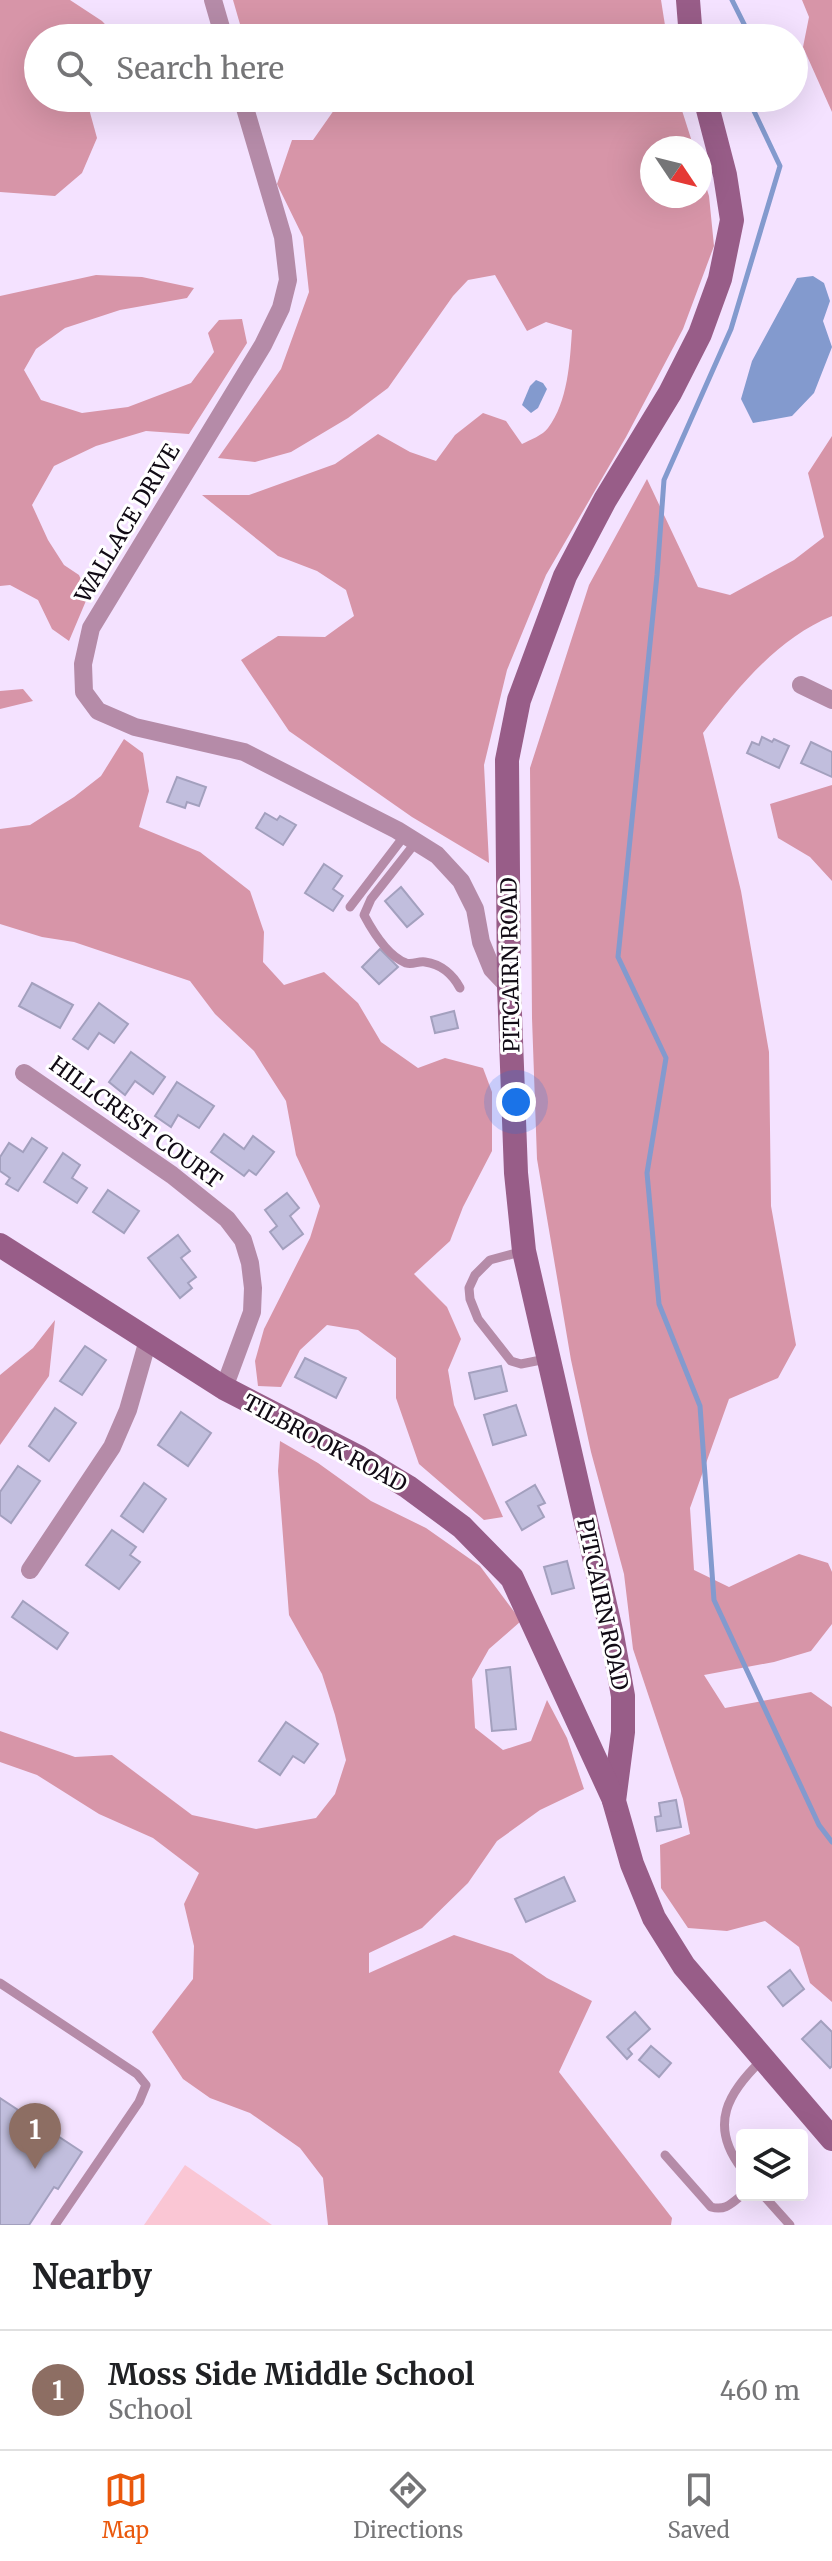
<!DOCTYPE html>
<html lang="en">
<head>
<meta charset="utf-8">
<style>
	body { margin:0; font-family:Merriweather,serif; background:#f6f6f6; color:#202124 }
	.controls { position:absolute; right:24px; bottom:24px; display:grid; overflow:hidden; border-radius:8px; box-shadow:0 8px 32px #0002 }
	.controls button { width:72px; height:72px; display:grid; place-items:center; padding:0; border:0; border-bottom:2px solid #e0e0e0; background:#fff; color:#202124; font:40px sans-serif }
	.compass { position:absolute; left:640px; top:136px; width:72px; height:72px; border-radius:50%; background:#fff; box-shadow:0 8px 32px #0002; rotate:125deg }
	.you { position:absolute; left:516px; top:1102px; width:28px; height:28px; margin:-20px; border:6px solid #fff; border-radius:50%; background:#1a73e8; box-shadow:0 0 0 12px #1a73e833 }
	.badge { display:grid; place-items:center; width:52px; height:52px; border-radius:50%; background:#ea580c; color:#fff; font-size:26px; font-weight:700 }
	.pin { position:absolute; translate:-50% -66px; filter:drop-shadow(0 2px 4px #0008) }
	.pin::after { content:''; position:absolute; top:42px; width:28px; height:24px; background:inherit; clip-path:polygon(0 0,100% 0,50% 100%) }
	.list { margin:0; padding:0; list-style:none }
	h2 { display:flex; justify-content:space-between; align-items:center; height:104px; margin:0; padding:0 32px; font-size:34px }
	h2 small { font-size:26px; font-weight:400; color:#757577 }
	.list li { display:grid; grid-template-columns:52px 1fr auto; gap:24px; align-items:center; box-sizing:border-box; height:120px; padding:0 32px; border-top:2px solid #e0e0e0 }
	.list b { display:block; font-size:30px; white-space:nowrap }
	.list p { margin:0; font-size:26px; white-space:nowrap; color:#757577 }
	.list em { font-size:26px; font-style:normal; color:#757577 }
	.icon { flex:none; width:44px; height:44px; fill:none; stroke:currentColor; stroke-width:2; stroke-linecap:round; stroke-linejoin:round }
	.map { position:relative; flex:none; width:832px; height:2225px; overflow:hidden }
	.search { position:absolute; background:#fff; box-shadow:0 8px 32px #0002; left:24px; right:24px; top:24px; height:88px; display:flex; align-items:center; gap:20px; box-sizing:border-box; padding:0 28px; border-radius:44px; color:#757577; font-size:30px }
	.sheet { height:224px; background:#fff }
	nav { display:flex; justify-content:space-around; align-items:center; box-sizing:border-box; height:112px; border-top:2px solid #e0e0e0; background:#fff; font-size:22px; color:#757577 }
	nav a { display:grid; justify-items:center; gap:4px }
	nav .on { color:#ea580c }
	.map>svg:first-child { display:block }
</style>
</head>
<body>
<div class="map">
<svg width="832" height="2225" viewBox="0 0 832 2225">
	<rect width="100%" height="100%" fill="#f4e2ff"/>
	<path fill="#fac6d4" d="M185 2165 272 2225H144Z"/>
	<g fill="#d795a8">
		<path d="M0 0H70L102 21 118 38H38V98H86L97 138 82 173 55 196 0 192Z"/>
		<path d="M233 0H661L667 38H244Z"/>
		<path d="M802 0H832V112L803 47 809 17Z"/>
		<path d="M338 98H678L694 148H652V196H700V167L709 196 714 246 683 329 626 437 546 575 507 670 484 765 489 863 412 817 289 731 241 660 278 636 325 637 354 616 346 590 317 571 278 556 202 495H249L335 464 378 434 410 452 436 461 455 435 483 413 506 421 522 444C530 440 543 435 548 428 568 402 570 361 572 330L546 322 527 331 495 275 468 280 453 296 388 388 348 418 291 452 255 462 218 458 281 369 309 292 303 237 277 184 292 140H313L339 103Z"/>
		<path d="M96 275 142 277 194 288 187 298 120 310 65 328 36 349 24 370 41 400 82 413 128 407 191 383 214 352 208 333 219 320 242 319 247 343 189 434 146 431 96 446 54 466 32 505 48 540 64 565 79 575 88 596 69 641 52 629 38 600 10 585 0 586V296Z"/>
		<path d="M832 436V616C778 638 737 688 703 733L741 891 769 1052 771 1206 796 1345 778 1378 729 1399 690 1508 694 1570 729 1587 799 1554 828 1563 832 1572V1624L811 1651 774 1662 704 1675 725 1708 811 1692 832 1707V2002L810 1983 799 1947 765 1921 727 1931 688 1928 661 1888 660 1845 690 1834 683 1799 633 1649 624 1574 591 1452 571 1360 537 1159 532 1018 530 768 589 585 647 479 698 587 730 595 794 560 824 537 808 473Z"/>
		<path d="M23 689 33 701 0 709V691Z"/>
		<path d="M124 739 143 753 149 791 139 827 200 852 250 891 264 932 263 962 284 985 324 972 358 1003 381 1042 418 1068 445 1058 483 1068 492 1092V1151L463 1207 450 1241 414 1274 447 1307 461 1339 448 1370 454 1405 503 1517 484 1520 419 1464 396 1398V1358L358 1330 327 1325 300 1350 281 1387 258 1386 255 1361 264 1329 310 1238 320 1206 296 1155 286 1101 254 1051 215 1014 190 981 74 942 42 937 0 924V829L30 825 74 797 101 776Z"/>
		<path d="M832 785V881L810 857 778 838 770 804Z"/>
		<path d="M55 1320 49 1376 0 1445V1375L33 1348Z"/>
		<path d="M280 1441 318 1463 371 1501 426 1528 480 1566 521 1621 489 1649 472 1679 475 1728 503 1750 531 1741 547 1700 567 1738 584 1789 540 1810 497 1841 468 1883 422 1928 369 1953V1973L454 1935 512 1954 547 1978 592 2001 559 2072 672 2218 671 2225H328L323 2178 300 2148 250 2113 210 2098 183 2079 152 2032 193 1979 194 1946 184 1904 199 1873 153 1838 99 1814 37 1775 0 1762V1731L75 1757 112 1755 192 1815 256 1829 316 1818 335 1794 346 1760 335 1715 322 1674 289 1615 278 1471Z"/>
	</g>
	<g fill="#839ace">
		<path d="M813 276 824 283 830 301 823 321 832 347 814 393 792 416 753 423 741 399 752 361 797 278Z"/>
		<path d="M536 380 543 383 547 389 538 408 531 413 522 405 530 386Z"/>
	</g>
	<g fill="none" stroke-linecap="round" stroke-linejoin="round">
		<g stroke="#839ace" stroke-width="5">
			<path d="M732 0 751 38"/>
			<path d="M756 98 753 109 780 166 731 329 664 480 657 575 618 957 666 1058 647 1173 659 1304 700 1406 714 1600 819 1825 832 1842"/>
		</g>
	</g>
	<g fill="#c1bedd" stroke="#a3a0be" stroke-width="2">
		<path d="M762 737 772 742 774 739 789 746 779 768 747 753 752 742 759 745Z"/>
		<path d="M811 742 832 752V777L801 763Z"/>
		<path d="M177 777 206 787 199 806 187 802 185 808 167 802Z"/>
		<path d="M265 813 277 820 280 816 296 825 283 845 256 828Z"/>
		<path d="M324 864 342 876 333 889 343 896 333 911 305 893Z"/>
		<path d="M401 887 423 914 407 927 385 901Z"/>
		<path d="M380 949 398 967 379 984 362 967Z"/>
		<path d="M32 983 73 1005 60 1028 19 1006Z"/>
		<path d="M99 1003 128 1024 114 1043 99 1033 88 1049 73 1039Z"/>
		<path d="M454 1011 458 1028 435 1033 431 1017Z"/>
		<path d="M131 1052 165 1077 153 1094 135 1081 125 1095 109 1082Z"/>
		<path d="M177 1082 214 1106 199 1128 178 1115 171 1127 155 1116Z"/>
		<path d="M224 1134 244 1149 253 1136 274 1152 256 1175 249 1170 244 1176 211 1152Z"/>
		<path d="M32 1138 47 1148 18 1191 6 1184 10 1178 0 1171V1157L9 1143 23 1152Z"/>
		<path d="M63 1153 80 1165 72 1178 87 1188 77 1203 44 1182Z"/>
		<path d="M108 1190 139 1211 124 1233 93 1212Z"/>
		<path d="M287 1193 299 1208 290 1216 303 1234 283 1249 270 1232 277 1226 265 1210Z"/>
		<path d="M178 1235 190 1251 181 1258 196 1277 188 1283 192 1288 180 1298 148 1258Z"/>
		<path d="M85 1346 106 1360 82 1395 60 1381Z"/>
		<path d="M305 1358 346 1378 336 1398 295 1377Z"/>
		<path d="M501 1366 507 1391 475 1399 469 1373Z"/>
		<path d="M516 1405 526 1435 493 1445 484 1415Z"/>
		<path d="M55 1408 76 1423 49 1461 29 1446Z"/>
		<path d="M181 1412 211 1433 188 1466 158 1445Z"/>
		<path d="M18 1466 40 1481 11 1523 0 1515V1492Z"/>
		<path d="M144 1483 166 1499 143 1532 121 1516Z"/>
		<path d="M535 1485 545 1503 538 1506 544 1517 522 1530 506 1502Z"/>
		<path d="M112 1530 136 1547 130 1555 140 1562 119 1589 86 1565Z"/>
		<path d="M567 1561 574 1588 552 1594 544 1567Z"/>
		<path d="M23 1601 68 1633 57 1649 12 1617Z"/>
		<path d="M510 1667 516 1729 492 1731 486 1670Z"/>
		<path d="M286 1722 318 1744 304 1763 293 1756 280 1775 259 1761Z"/>
		<path d="M676 1800 681 1827 657 1831 655 1817 661 1816 659 1803Z"/>
		<path d="M564 1877 575 1901 526 1922 515 1899Z"/>
		<path d="M790 1970 804 1989 783 2006 768 1987Z"/>
		<path d="M635 2012 650 2029 628 2049 632 2054 627 2059 607 2037Z"/>
		<path d="M821 2021 832 2032V2066L830 2068 802 2039Z"/>
		<path d="M651 2046 671 2063 659 2077 639 2060Z"/>
		<path d="M0 2098 82 2152 58 2189 54 2187 29 2225H0Z"/>
	</g>
	<g fill="none" stroke-linecap="round" stroke-linejoin="round">
		<g stroke="#b58ba8" stroke-width="9">
			<path d="M416 842 371 899 364 915C373 932 388 956 406 963 413 965 418 961 425 962 441 964 453 975 460 988"/>
			<path d="M350 907 405 835"/>
			<path d="M524 1251 490 1260 475 1275 469 1288 470 1299 478 1319 511 1361 521 1364 546 1359"/>
			<path d="M0 1983 137 2074 146 2085 139 2102 55 2225"/>
			<path d="M665 2155 711 2207C725 2211 731 2204 742 2195"/>
			<path d="M742 2169C708 2125 728 2092 763 2059"/>
			<path d="M763 2195 790 2225"/>
		</g>
		<g stroke="#b58ba8" stroke-width="18">
			<path d="M213 0 224 38"/>
			<path d="M242 98 283 237 288 280 281 308 263 345 91 628 83 664 84 692 98 711 135 727 244 752 397 830 437 855 461 881 475 909 481 942 492 969 509 987"/>
			<path d="M801 685 832 700"/>
			<path d="M24 1073 172 1175 227 1219 243 1240 250 1263 253 1288 252 1312 224 1388"/>
			<path d="M30 1570 112 1447 128 1410 148 1340"/>
		</g>
		<g stroke="#985d88" stroke-width="24">
			<path d="M688 0 691 38"/>
			<path d="M705 98 725 175 732 220 720 279 700 334 670 393 605 500 565 576 519 700 507 760 509 987 516 1173 524 1251 612 1635 623 1696V1732L614 1801 632 1864 654 1918 684 1966 832 2139"/>
			<path d="M0 1245 224 1388 360 1458 408 1487 462 1527 512 1578 614 1800"/>
		</g>
	</g>
	<g text-anchor="middle" stroke-width="6" stroke-linejoin="round" paint-order="stroke">
		<g font-size="22" fill="#110b15" stroke="#fff">
			<text transform="translate(127 523) rotate(-59)" y="8">WALLACE DRIVE</text>
			<text transform="translate(510 965) rotate(-91)" y="8">PITCAIRN ROAD</text>
			<text transform="translate(136 1122) rotate(36)" y="8">HILLCREST COURT</text>
			<text transform="translate(325 1443) rotate(28)" y="8">TILBROOK ROAD</text>
			<text transform="translate(603 1604) rotate(78)" y="8">PITCAIRN ROAD</text>
		</g>
	</g>
</svg>
<div class="controls">
<button><svg class="icon" aria-label="layers" viewBox="0 0 24 24"><path d="M12 4l9 5-9 5-9-5zM3 14l9 5 9-5"/></svg></button>
</div>
<svg class="compass" viewBox="-18 -18 36 36"><path d="M0-13l5 13h-10z" fill="#e53935"/><path d="M0 13l5-13h-10z" fill="#757577"/></svg>
<div class="you"></div>
<div class="pin badge" style="left:35px;top:2169px;background:#8d6e63">1</div>
<div class="search"><svg class="icon" aria-label="search" viewBox="0 0 24 24"><circle cx="10" cy="10" r="6"/><path d="M15 15l6 6"/></svg>Search here</div>
</div>
<section class="sheet">
<h2>Nearby<small></small></h2>
<ul class="list">
<li><span class="badge" style="background:#8d6e63">1</span><div><b>Moss Side Middle School</b><p>School</p></div><em>460 m</em></li>
</ul>
</section>
<nav>
<a class="on"><svg class="icon" aria-label="map" viewBox="0 0 24 24"><path d="M3 6l6-2 6 2 6-2v14l-6 2-6-2-6 2zM9 4v14M15 6v14"/></svg>Map</a>
<a><svg class="icon" aria-label="directions" viewBox="0 0 24 24"><path d="M12 3l9 9-9 9-9-9zM9 14v-3h6M13 9l2 2-2 2"/></svg>Directions</a>
<a><svg class="icon" aria-label="saved" viewBox="0 0 24 24"><path d="M7 4h10v16l-5-4-5 4z"/></svg>Saved</a>
</nav>
</body>
</html>
